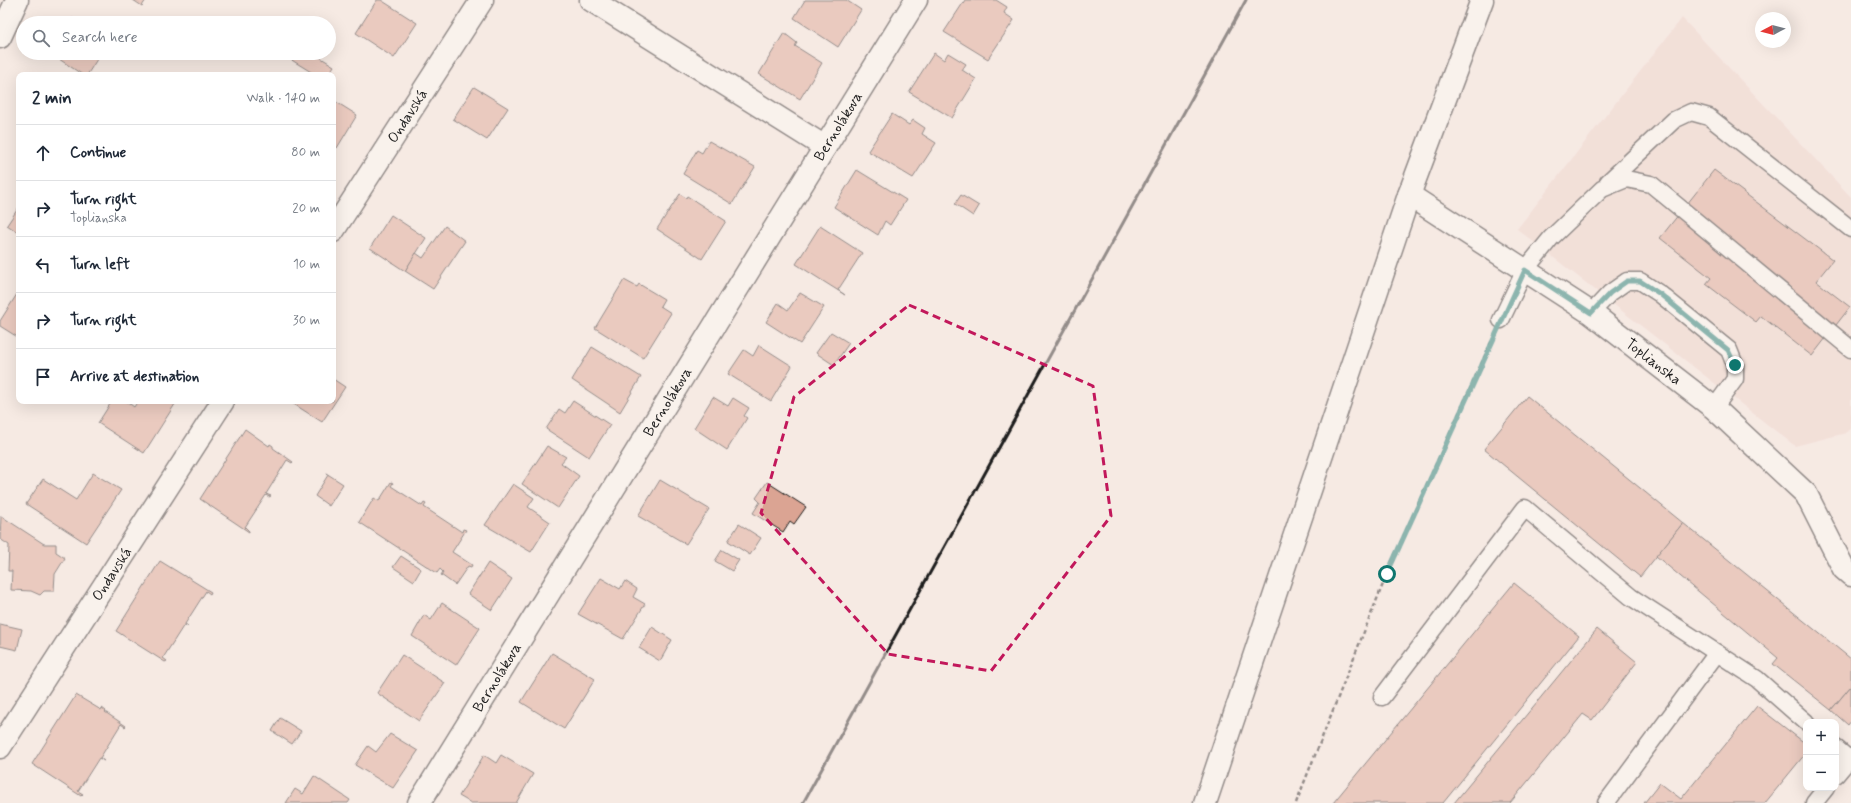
<!DOCTYPE html>
<html lang="en">
<head>
<meta charset="utf-8">
<style>
	body { margin:0; font-family:Mynerve,sans-serif; background:#f2f2f3; color:#1f2937 }
	.controls { position:absolute; right:12px; bottom:12px; display:grid; overflow:hidden; border-radius:8px; box-shadow:0 4px 16px #0002 }
	.controls button { width:36px; height:36px; display:grid; place-items:center; padding:0; border:0; border-bottom:1px solid #e0e1e3; background:#fff; color:#1f2937; font:20px sans-serif }
	.compass { position:absolute; left:1755px; top:12px; width:36px; height:36px; border-radius:50%; background:#fff; box-shadow:0 4px 16px #0002; rotate:263deg }
	.stop { position:absolute; width:12px; height:12px; margin:-9px; border:3px solid #0f766e; border-radius:50%; background:#fff }
	.stop.end { background:#0f766e; border-color:#fff; box-shadow:0 1px 4px #0008 }
	.list { margin:0; padding:0; list-style:none }
	h2 { display:flex; justify-content:space-between; align-items:center; height:52px; margin:0; padding:0 16px; font-size:17px }
	h2 small { font-size:13px; font-weight:400; color:#747a83 }
	.list li { display:grid; grid-template-columns:26px 1fr auto; gap:12px; align-items:center; box-sizing:border-box; height:56px; padding:0 16px; border-top:1px solid #e0e1e3 }
	.list b { display:block; font-size:15px; white-space:nowrap }
	.list p { margin:0; font-size:13px; white-space:nowrap; color:#747a83 }
	.list em { font-size:13px; font-style:normal; color:#747a83 }
	.icon { flex:none; width:22px; height:22px; fill:none; stroke:currentColor; stroke-width:2; stroke-linecap:round; stroke-linejoin:round }
	.map { position:relative; flex:none; width:1851px; height:803px; overflow:hidden }
	.search { position:absolute; background:#fff; box-shadow:0 4px 16px #0002; left:16px; top:16px; width:320px; height:44px; display:flex; align-items:center; gap:10px; box-sizing:border-box; padding:0 14px; border-radius:22px; color:#747a83; font-size:15px }
	.panel { position:absolute; background:#fff; box-shadow:0 4px 16px #0002; left:16px; top:72px; width:320px; height:332px; border-radius:8px }
	.map>svg:first-child { display:block }
</style>
</head>
<body>
<div class="map">
<svg width="1851" height="803" viewBox="0 0 1851 803">
	<rect width="100%" height="100%" fill="#f6eae3"/>
	<filter id="ink" filterUnits="userSpaceOnUse"><feTurbulence type="fractalNoise" baseFrequency=".025" numOctaves="2"/><feDisplacementMap in="SourceGraphic" scale="8" xChannelSelector="R" yChannelSelector="G"/><feConvolveMatrix kernelMatrix="1 2 1 2 8 2 1 2 1" color-interpolation-filters="sRGB"/></filter>
	<g filter="url(#ink)">
		<path fill="#eed5cb" d="M1682 18 1851 197V429L1846 433 1795 446 1517 229Z"/>
		<g fill="#dba493" stroke="#1c1c1c">
			<path d="M133 0H146L142 6Z"/>
			<path d="M377 0H381L417 23 394 58 356 33Z"/>
			<path d="M805 0H846L861 10 838 47 794 18Z"/>
			<path d="M965 0H996L1007 7 1004 13 1014 20 988 59 944 32Z"/>
			<path d="M72 18 81 23H69Z"/>
			<path d="M784 33 797 43 795 46 822 63 800 99 759 74Z"/>
			<path d="M50 53H101L87 75H83Z"/>
			<path d="M294 53H313L334 66 328 75H316L290 59Z"/>
			<path d="M934 53 944 60 948 53 966 64 962 70 976 79 952 118 909 92Z"/>
			<path d="M474 87 508 108 487 140 453 119Z"/>
			<path d="M333 100 357 115 337 148 333 146Z"/>
			<path d="M892 114 909 125 913 120 925 128 922 134 936 143 913 178 868 151Z"/>
			<path d="M709 141 755 167 732 204 683 174 697 150 702 153Z"/>
			<path d="M857 170 906 200 890 225 885 221 878 235 834 207Z"/>
			<path d="M1714 170 1833 260 1816 281 1850 307 1812 356 1761 316 1756 322 1706 284 1711 278 1660 238Z"/>
			<path d="M680 194 686 198 687 196 726 221 702 259 657 229Z"/>
			<path d="M961 195 979 206 973 216 955 204Z"/>
			<path d="M19 207V233L7 225Z"/>
			<path d="M391 215 426 238 405 271 370 248Z"/>
			<path d="M445 226 465 241 433 289 405 271 416 253 423 258Z"/>
			<path d="M820 226 862 253 838 290 845 295 796 264Z"/>
			<path d="M624 280 637 287 639 284 664 299 660 306 671 313 643 358 595 328Z"/>
			<path d="M19 291V338L0 326V321Z"/>
			<path d="M800 293 824 307 800 344 766 322 778 303 788 310Z"/>
			<path d="M831 332 849 343 834 365 816 353Z"/>
			<path d="M759 345 792 366 771 401 728 374 744 350 753 356Z"/>
			<path d="M592 347 641 377 620 412 572 380Z"/>
			<path d="M333 379 345 387 322 422 289 401H333Z"/>
			<path d="M1527 396 1683 523 1640 577 1484 449Z"/>
			<path d="M713 397 728 406 733 398 749 408 744 416 747 418 727 450 694 428Z"/>
			<path d="M112 401H126L134 407 138 401H177L144 453 98 423Z"/>
			<path d="M573 401 610 425 589 457 546 429 559 409 565 413Z"/>
			<path d="M245 429 269 446 270 444 273 446V448L293 462 292 463 287 460 266 494 271 496 269 497 266 495 245 527 249 531V532L200 499Z"/>
			<path d="M547 446 566 457 561 463 579 476 558 508 522 484Z"/>
			<path d="M93 473 121 490 86 543 26 504 43 479 76 500Z"/>
			<path d="M326 473 343 484 329 506 315 496 328 475Z"/>
			<path d="M660 480 709 509 686 544 638 516Z"/>
			<path d="M391 482 393 483 391 486 422 506 424 503 426 504 424 507 462 532 463 529 466 530 452 552 472 565 471 567 468 566 455 585 441 575 443 572 440 569 437 573 359 522 374 498 379 501Z"/>
			<path d="M767 482 806 507 794 524 790 521 783 532 753 513 760 502 756 498Z"/>
			<path d="M513 484 534 498 528 507 550 522 531 552 485 525Z"/>
			<path d="M1 516 44 544H56V552L65 558 55 574 54 591H44L40 595 31 591 11 590 12 571H8L9 545 0 539Z"/>
			<path d="M1683 523 1851 659V686L1831 710 1773 664 1778 658 1656 556Z"/>
			<path d="M739 524 761 538 750 555 728 541Z"/>
			<path d="M722 550 739 560 732 571 715 561Z"/>
			<path d="M401 556 421 569 414 581 393 567Z"/>
			<path d="M160 561 186 577 187 576 190 578V579L211 592 210 594 206 591 185 624 188 626 184 625 163 658 167 661 165 662 116 631Z"/>
			<path d="M488 563 512 579 492 610 468 594Z"/>
			<path d="M601 578 620 589 625 581 637 589 633 597 645 604 623 639 578 614Z"/>
			<path d="M1514 583 1579 636 1443 803H1333Z"/>
			<path d="M442 603 480 628 456 665 412 636 424 615 431 620Z"/>
			<path d="M0 624 22 629 17 650 0 646Z"/>
			<path d="M652 627 672 640 660 661 639 648Z"/>
			<path d="M1597 629 1637 662 1592 720 1583 714 1510 803H1454Z"/>
			<path d="M552 653 595 679 564 729 521 702Z"/>
			<path d="M402 655 445 683 419 721 377 693Z"/>
			<path d="M1851 686V721L1848 725 1831 710Z"/>
			<path d="M76 695 101 710 102 708 106 711 105 712 126 726 125 727 121 724 100 758 104 761 99 758 78 791 83 794 81 796 32 764Z"/>
			<path d="M1757 706 1806 744V753L1765 803H1644L1660 783 1681 799Z"/>
			<path d="M280 718 301 731 292 744 272 731Z"/>
			<path d="M390 734 418 751 393 788 355 765 368 746 376 752Z"/>
			<path d="M484 755 496 763 501 755 533 774 516 803H471L459 796Z"/>
			<path d="M314 776 350 800 348 803H286L295 789 303 794Z"/>
		</g>
		<g fill="none" stroke-linecap="round" stroke-linejoin="round">
			<defs>
				<g id="lane">
					<path d="M1608 182 1674 120 1691 112 1709 117 1851 229"/>
					<path d="M1591 313 1610 293 1627 281H1640L1660 294 1729 350 1735 365V379L1714 408"/>
					<path d="M1501 320 1525 270 1551 238 1602 189 1626 179 1651 184 1851 349"/>
					<path d="M1382 697 1525 508 1631 597 1757 679 1806 722"/>
					<path d="M1836 748 1849 759"/>
					<path d="M1836 775 1851 757"/>
					<path d="M1606 803 1717 653"/>
					<path d="M1814 803 1826 788"/>
				</g>
				<g id="street">
					<path d="M591 0 825 147"/>
					<path d="M0 37 17 0"/>
					<path id="s1" d="M1409 195 1591 313 1714 408 1806 494 1844 569 1851 575"/>
					<path id="s2" d="M333 231 482 0"/>
					<path id="s3" d="M0 747 223 401"/>
					<path id="s4" d="M419 803 916 0"/>
				</g>
				<path id="primary" d="M1205 803 1409 195 1482 0"/>
			</defs>
			<use href="#lane" stroke="#1c1c1c" stroke-width="19"/>
			<use href="#street" stroke="#1c1c1c" stroke-width="25"/>
			<use href="#primary" stroke="#1c1c1c" stroke-width="25"/>
			<path stroke="#1c1c1c" stroke-width="2.5" stroke-dasharray="4 3" stroke-linecap="butt" d="M1296 803 1387 574 1492 341"/>
			<use href="#lane" stroke="#fdfcf7" stroke-width="16"/>
			<use href="#street" stroke="#fdfcf7" stroke-width="22"/>
			<use href="#primary" stroke="#fdfcf7" stroke-width="22"/>
			<path stroke="#1c1c1c" stroke-width="3" d="M803 803 1246 0"/>
		</g>
	</g>
	<g fill="none" stroke-linecap="round" stroke-linejoin="round" filter="url(#ink)">
		<path stroke="#0f766e" stroke-width="5" d="M1387 574 1525 270 1591 313 1610 293 1627 281H1640L1660 294 1728 350 1735 365"/>
	</g>
	<path d="M0 0H1851V803H0ZM909 305 1093 386 1111 516 991 671 888 654 761 513 794 397Z" fill="#f6eae3" fill-opacity=".55" fill-rule="evenodd"/>
	<path fill="none" stroke="#c2185b" stroke-width="3" stroke-dasharray="8 5" stroke-linejoin="round" d="M909 305 1093 386 1111 516 991 671 888 654 761 513 794 397Z"/>
	<g text-anchor="middle" stroke-width="3.5" stroke-linejoin="round" paint-order="stroke">
		<g font-size="15" fill="#1c1c1c" stroke="#fdfcf7">
			<text dy="5" stroke="none"><textPath href="#s2" startOffset="137">Ondavská</textPath></text>
			<text dy="5" stroke="none"><textPath href="#s4" startOffset="796">Bernolákova</textPath></text>
			<text dy="5" stroke="none"><textPath href="#s1" startOffset="296">Toplianska</textPath></text>
			<text dy="5" stroke="none"><textPath href="#s4" startOffset="472">Bernolákova</textPath></text>
			<text dy="5" stroke="none"><textPath href="#s3" startOffset="206">Ondavská</textPath></text>
			<text dy="5" stroke="none"><textPath href="#s4" startOffset="148">Bernolákova</textPath></text>
		</g>
	</g>
</svg>
<div class="controls">
<button>+</button>
<button>−</button>
</div>
<svg class="compass" viewBox="-18 -18 36 36"><path d="M0-13l5 13h-10z" fill="#e53935"/><path d="M0 13l5-13h-10z" fill="#747a83"/></svg>
<div class="stop" style="left:1387px;top:574px"></div>
<div class="stop end" style="left:1735px;top:365px"></div>
<div class="search"><svg class="icon" aria-label="search" viewBox="0 0 24 24"><circle cx="10" cy="10" r="6"/><path d="M15 15l6 6"/></svg>Search here</div>
<section class="panel">
<h2>2 min<small>Walk · 140 m</small></h2>
<ul class="list">
<li><svg class="icon" aria-label="ahead" viewBox="0 0 24 24"><path d="M12 20V5M6 11l6-6 6 6"/></svg><div><b>Continue</b></div><em>80 m</em></li>
<li><svg class="icon" aria-label="right" viewBox="0 0 24 24"><path d="M7 20v-9h11M14 6l5 5-5 5"/></svg><div><b>Turn right</b><p>Toplianska</p></div><em>20 m</em></li>
<li><svg class="icon" aria-label="left" viewBox="0 0 24 24"><path d="M17 20v-9H6M10 6l-5 5 5 5"/></svg><div><b>Turn left</b></div><em>10 m</em></li>
<li><svg class="icon" aria-label="right" viewBox="0 0 24 24"><path d="M7 20v-9h11M14 6l5 5-5 5"/></svg><div><b>Turn right</b></div><em>30 m</em></li>
<li><svg class="icon" aria-label="arrive" viewBox="0 0 24 24"><path d="M6 21V4h12l-3 4 3 4H6"/></svg><div><b>Arrive at destination</b></div></li>
</ul>
</section>
</div>
</body>
</html>
